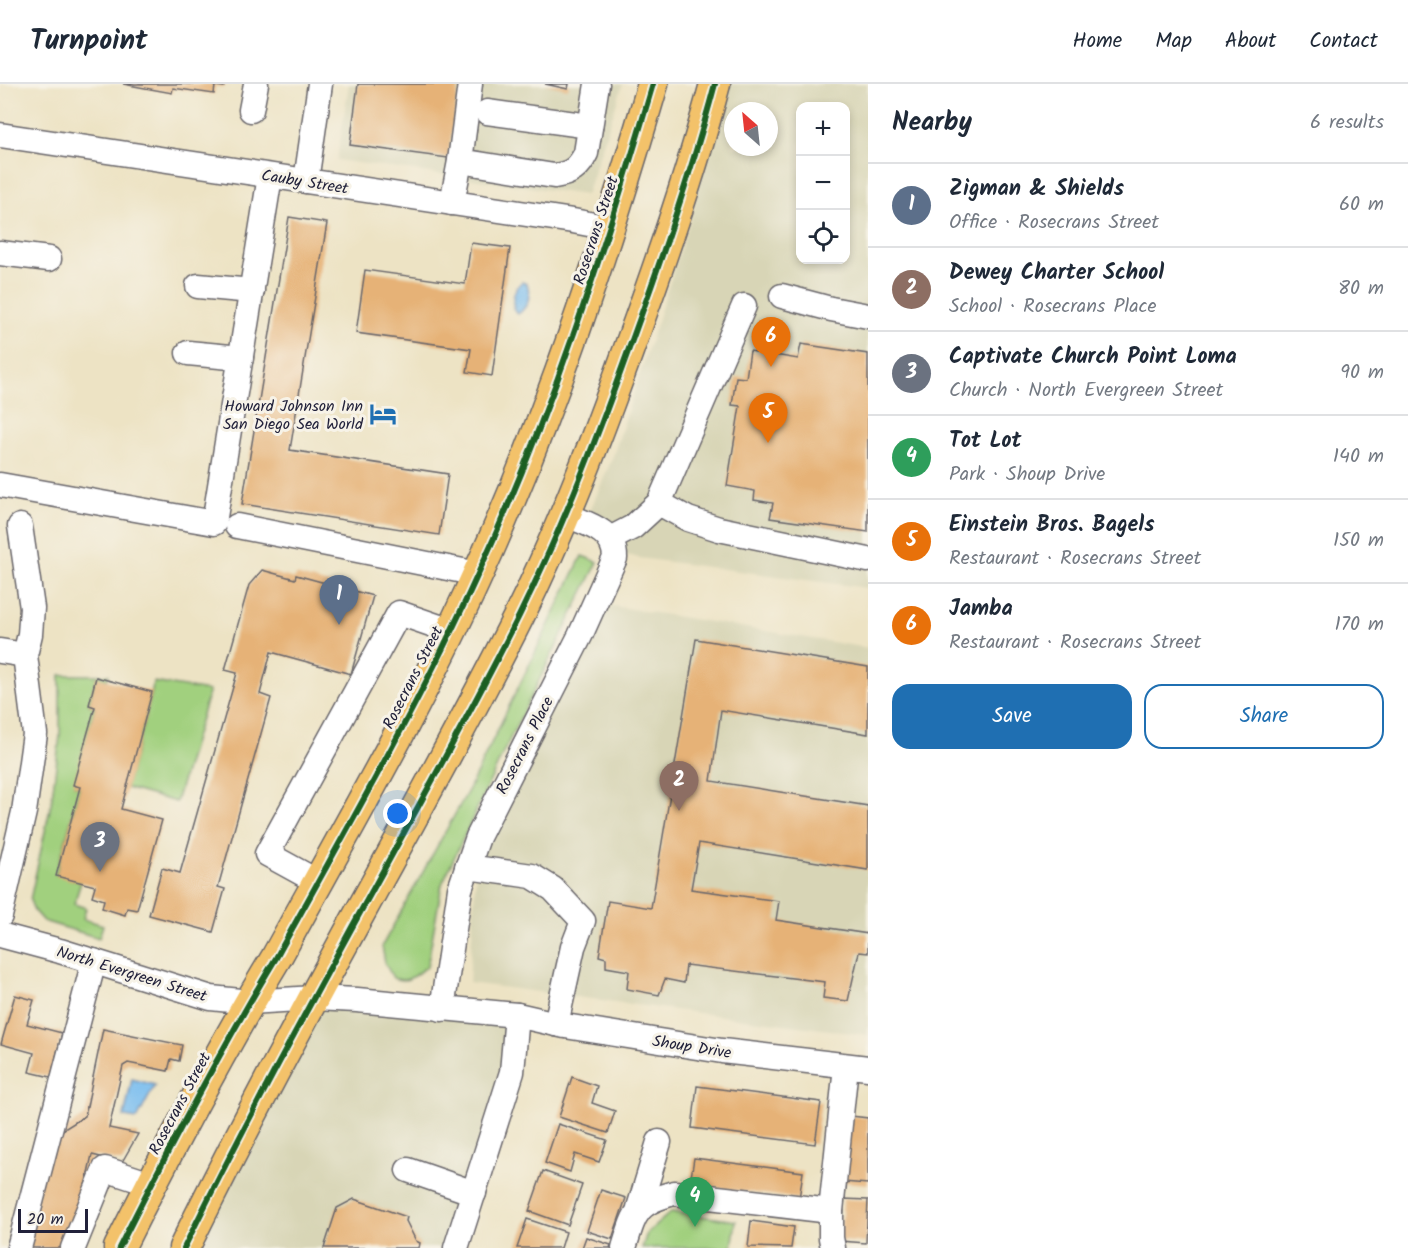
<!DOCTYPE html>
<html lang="en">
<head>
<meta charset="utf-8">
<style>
	body { margin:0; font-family:Kalam,sans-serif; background:#f2f2f3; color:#1f2937 }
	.controls { position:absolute; right:18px; top:18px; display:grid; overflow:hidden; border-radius:12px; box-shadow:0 3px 9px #0003 }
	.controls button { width:54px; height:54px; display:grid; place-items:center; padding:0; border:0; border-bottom:2px solid #e0e1e3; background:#fff; color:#1f2937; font:30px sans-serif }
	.compass { position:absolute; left:724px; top:18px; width:54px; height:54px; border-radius:50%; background:#fff; box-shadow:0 3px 9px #0003; rotate:333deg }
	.scale { position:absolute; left:18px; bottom:15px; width:70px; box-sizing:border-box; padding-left:6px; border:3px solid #22223b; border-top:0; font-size:16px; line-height:21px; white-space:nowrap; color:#22223b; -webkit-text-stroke:4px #f7f3e8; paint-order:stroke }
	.you { position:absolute; left:398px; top:730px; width:21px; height:21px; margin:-15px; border:4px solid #fff; border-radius:50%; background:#1a73e8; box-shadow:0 0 0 9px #1a73e833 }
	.badge { display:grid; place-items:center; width:39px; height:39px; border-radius:50%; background:#1f6fb2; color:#fff; font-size:20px; font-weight:700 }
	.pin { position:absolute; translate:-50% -50px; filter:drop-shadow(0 2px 3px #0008) }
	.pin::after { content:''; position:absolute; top:32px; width:21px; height:18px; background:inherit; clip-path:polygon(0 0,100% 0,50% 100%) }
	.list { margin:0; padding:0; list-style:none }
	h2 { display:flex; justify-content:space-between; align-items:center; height:78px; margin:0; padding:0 24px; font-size:26px }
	h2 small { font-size:20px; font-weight:400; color:#747a83 }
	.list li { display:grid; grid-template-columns:39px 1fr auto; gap:18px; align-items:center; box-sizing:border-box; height:84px; padding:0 24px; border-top:2px solid #e0e1e3 }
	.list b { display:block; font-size:22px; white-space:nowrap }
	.list p { margin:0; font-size:20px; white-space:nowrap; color:#747a83 }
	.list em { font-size:20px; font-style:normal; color:#747a83 }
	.actions { display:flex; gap:12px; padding:18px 24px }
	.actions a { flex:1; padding:14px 0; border:2px solid #1f6fb2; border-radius:18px; text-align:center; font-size:21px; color:#1f6fb2 }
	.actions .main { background:#1f6fb2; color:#fff }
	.icon { flex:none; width:33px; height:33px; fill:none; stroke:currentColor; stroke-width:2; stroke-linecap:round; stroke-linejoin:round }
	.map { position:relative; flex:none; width:868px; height:1164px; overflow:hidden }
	header { display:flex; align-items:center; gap:36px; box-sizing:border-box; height:84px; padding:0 30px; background:#fff; border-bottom:2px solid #e0e1e3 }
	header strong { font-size:28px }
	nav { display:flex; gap:33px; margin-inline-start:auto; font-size:21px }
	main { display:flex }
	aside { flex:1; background:#fff }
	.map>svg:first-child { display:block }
</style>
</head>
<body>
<header>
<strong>Turnpoint</strong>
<nav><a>Home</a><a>Map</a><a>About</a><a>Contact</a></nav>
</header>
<main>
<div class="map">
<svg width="868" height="1164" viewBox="0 0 868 1164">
	<rect width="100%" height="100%" fill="#f7f3e8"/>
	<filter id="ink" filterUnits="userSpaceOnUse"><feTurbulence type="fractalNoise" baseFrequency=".0167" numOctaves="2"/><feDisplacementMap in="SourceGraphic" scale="12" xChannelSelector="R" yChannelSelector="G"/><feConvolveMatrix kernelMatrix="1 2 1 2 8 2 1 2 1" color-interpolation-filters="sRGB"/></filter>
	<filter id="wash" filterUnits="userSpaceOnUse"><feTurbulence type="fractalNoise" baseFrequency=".008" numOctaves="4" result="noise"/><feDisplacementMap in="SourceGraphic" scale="24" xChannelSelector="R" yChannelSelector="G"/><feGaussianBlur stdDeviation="1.35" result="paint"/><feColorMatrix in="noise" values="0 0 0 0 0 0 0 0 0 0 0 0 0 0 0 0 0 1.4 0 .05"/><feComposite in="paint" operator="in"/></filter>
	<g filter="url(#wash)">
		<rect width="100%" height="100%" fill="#ede3c4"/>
		<g fill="#d8d5b6" fill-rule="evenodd">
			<path d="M349 0H623L586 111 337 76Z"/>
			<path d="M717 0H868V504L639 474 615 468 585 439 613 372 693 127ZM800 22H846V176H800ZM733 27H769V63H733Z"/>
			<path d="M595 519 868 564V951L469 899 478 753Z"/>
			<path d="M316 918 513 935 509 986 452 1164H187Z"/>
		</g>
		<g fill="#a1d07e" stroke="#62795c" stroke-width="1.5">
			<path d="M582 472 598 478 504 667 442 800 427 883C412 891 411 900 393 894L385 879 382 862 469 705Z"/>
			<path d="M60 591H109L107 596 96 594 89 621 95 623 74 701 80 703 56 791 81 798 74 820 86 824 83 835 103 841 99 854 43 837 34 827 30 816 51 720 60 652Z"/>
			<path d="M153 598 209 607 176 718 126 704 152 608Z"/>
			<path d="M671 1128 736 1137 732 1164H642L647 1149Z"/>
		</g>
		<g fill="#79bdef" stroke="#4e7095" stroke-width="1.5">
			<path d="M522 198 527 200C531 212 529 222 518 230L514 226C512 215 513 205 522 198Z"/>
			<path d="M132 995 155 1001 137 1035 124 1033Z"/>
		</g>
		<g id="blocks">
			<g fill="#e6b277">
				<path d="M123 0H225L224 3 215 2 214 10 173 4 172 9Z"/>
				<path d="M358 0H459L448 74 350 61Z"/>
				<path d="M545 0H569L568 5Z"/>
				<path d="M289 133 327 139 290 366 448 390 439 451 242 420Z"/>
				<path d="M471 159 510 164 492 292 467 288 471 265 356 249 365 186 465 200Z"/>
				<path d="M801 260 868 270V448L770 434 773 419 754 416 755 407 727 402 740 322 732 321 736 293 746 294 750 267 798 275Z"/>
				<path d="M262 486 295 495 296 491 373 512 351 590 271 568 260 610 271 614 218 803 225 805 213 848 149 831 162 784 180 789 237 589 225 586 249 501Z"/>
				<path d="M696 555 868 583V650L721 626 711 697 868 722V786L699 759 691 805 779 817 776 836 868 850V869L859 868 848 917 823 914 825 898 686 881 684 899 665 895 659 911 627 905 629 887 606 883V874L599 872 608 817 651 824Z"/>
				<path d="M96 593 152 608 121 725 162 736 137 826 127 824 125 831 102 824 104 816 92 812 95 802 56 792 80 703 73 701 95 623 89 621Z"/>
				<path d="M15 911 34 916 27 940 62 949 51 993 29 988 34 969 1 960Z"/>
				<path d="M103 945 182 961 179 977 171 975 168 987 128 979 123 982 109 1044 138 1050 122 1078 92 1071 73 1156 64 1164H26L50 1054 85 1032Z"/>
				<path d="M572 993 597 1002 592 1019 615 1027 608 1049 559 1033Z"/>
				<path d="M697 1002 821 1018 815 1060 692 1044Z"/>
				<path d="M851 1032 868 1034V1100L843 1098Z"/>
				<path d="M558 1040 607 1056 599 1078 575 1070 570 1088 545 1079Z"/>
				<path d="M694 1074 803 1088 799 1115 690 1100Z"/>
				<path d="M543 1087 582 1101 568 1141 529 1127Z"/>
				<path d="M601 1106 626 1114 612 1155 587 1147Z"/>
				<path d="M354 1115 407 1133 406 1137 416 1157 420 1159 419 1164H324L337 1124Z"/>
				<path d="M843 1115 868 1116 866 1159 840 1157Z"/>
				<path d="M527 1135 566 1148 561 1164H517Z"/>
				<path d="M751 1137 794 1143 791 1164 748 1163Z"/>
				<path d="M586 1153 611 1161 610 1164H582Z"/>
			</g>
		</g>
	</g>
	<g filter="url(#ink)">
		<use href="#blocks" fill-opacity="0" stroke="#69666b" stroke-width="1.5"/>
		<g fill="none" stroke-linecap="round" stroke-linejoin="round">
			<defs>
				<g id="minor">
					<path d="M251 26 256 0"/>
					<path d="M487 28 590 42"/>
					<path d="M0 51 573 137 610 144"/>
					<path d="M460 77 554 92C571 90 579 84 586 69L597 0"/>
					<path d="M306 97 320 0"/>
					<path d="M452 119 460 77 470 0"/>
					<path d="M0 169 49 175"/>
					<path d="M198 202 252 207"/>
					<path d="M782 212 831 225 868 232"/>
					<path d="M188 269 241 274"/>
					<path d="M0 401 214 439 270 92"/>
					<path d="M659 419 688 435 719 445 868 476"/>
					<path d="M237 442 478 490"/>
					<path d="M610 455 633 443 659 419 744 222"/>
					<path d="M0 567 25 571"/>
					<path d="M467 783 532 792 553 805 583 837 573 863 556 940"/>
					<path d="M318 798 267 770 399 529 451 547"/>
					<path d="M0 832 24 728 35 650 25 571 30 550 32 524 20 442"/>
					<path d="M0 851 60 867 211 914 250 918 314 914 357 916 517 931 565 942 722 967 868 984"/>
					<path d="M442 925 460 805 478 753 580 552 615 474C615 446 587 440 566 431"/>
					<path d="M408 1086 474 1109"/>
					<path d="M639 1124 659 1058"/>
					<path d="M19 1164 94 877"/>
					<path d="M73 1164 105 1085 151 1100"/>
					<path d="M456 1164 512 988 517 931"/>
					<path d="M624 1164C635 1128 636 1119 674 1109L831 1127"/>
					<path d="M833 1164 831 1154V1127L846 982"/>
				</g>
				<g id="major">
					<path d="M119 1164C168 1066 219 968 276 874 345 748 418 623 477 492 550 333 604 167 653 0"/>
					<path d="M184 1164C243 1043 308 923 373 805 423 714 473 624 519 532 565 439 601 343 636 245 665 165 693 83 715 0"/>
				</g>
			</defs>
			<use href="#minor" stroke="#69666b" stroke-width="27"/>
			<use href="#major" stroke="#69666b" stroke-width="33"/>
			<use href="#minor" stroke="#fff" stroke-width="24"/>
			<use href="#major" stroke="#f3c26a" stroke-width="30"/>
			<defs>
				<g id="cycleway">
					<path d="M119 1164C168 1066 219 968 276 874 345 748 418 623 477 492 550 333 604 167 653 0"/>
					<path d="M184 1164C243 1043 308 923 373 805 423 714 473 624 519 532 565 439 601 343 636 245 665 165 693 83 715 0"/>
				</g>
			</defs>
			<use href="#cycleway" stroke="#f7f3e8" stroke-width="10"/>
			<use href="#cycleway" stroke="#1b5e20" stroke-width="6"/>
		</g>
	</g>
	<defs>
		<symbol id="hotel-bare" viewBox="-9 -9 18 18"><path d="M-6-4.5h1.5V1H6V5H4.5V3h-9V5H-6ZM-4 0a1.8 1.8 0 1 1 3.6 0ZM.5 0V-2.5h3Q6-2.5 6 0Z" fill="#1f6fb2" stroke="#f7f3e8" stroke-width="2.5" paint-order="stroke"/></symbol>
	</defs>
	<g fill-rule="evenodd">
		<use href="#hotel-bare" x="364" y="311" width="38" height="38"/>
	</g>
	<g text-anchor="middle" stroke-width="6" stroke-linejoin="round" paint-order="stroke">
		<g font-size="16" fill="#22223b" stroke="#f7f3e8">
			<text transform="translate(305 97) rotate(9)" y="6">Cauby Street</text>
			<text transform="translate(595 146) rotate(-72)" y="6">Rosecrans Street</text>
			<text transform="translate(412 593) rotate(-63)" y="6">Rosecrans Street</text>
			<text transform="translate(524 661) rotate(-63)" y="6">Rosecrans Place</text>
			<text transform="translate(132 889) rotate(17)" y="6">North Evergreen Street</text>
			<text transform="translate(692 962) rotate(9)" y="6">Shoup Drive</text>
			<text transform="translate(179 1019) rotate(-62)" y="6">Rosecrans Street</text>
		</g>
		<g font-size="16" fill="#22223b" stroke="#f7f3e8" text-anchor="end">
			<text x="363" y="327">Howard Johnson Inn<tspan x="363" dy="18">San Diego Sea World</tspan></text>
		</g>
	</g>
</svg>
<div class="controls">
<button>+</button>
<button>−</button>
<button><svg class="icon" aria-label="locate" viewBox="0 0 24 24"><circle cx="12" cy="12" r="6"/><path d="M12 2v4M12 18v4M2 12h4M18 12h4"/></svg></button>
</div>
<svg class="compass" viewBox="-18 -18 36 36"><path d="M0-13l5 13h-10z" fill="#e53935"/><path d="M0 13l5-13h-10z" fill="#747a83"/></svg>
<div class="scale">20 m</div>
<div class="you"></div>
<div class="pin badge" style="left:339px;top:541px;background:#5c6f8a">1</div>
<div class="pin badge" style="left:679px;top:727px;background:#8d6e63">2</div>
<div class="pin badge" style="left:100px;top:788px;background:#6b7280">3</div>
<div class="pin badge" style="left:695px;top:1143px;background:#2e9e5b">4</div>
<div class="pin badge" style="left:768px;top:359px;background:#e8710a">5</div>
<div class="pin badge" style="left:771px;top:283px;background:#e8710a">6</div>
</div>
<aside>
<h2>Nearby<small>6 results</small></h2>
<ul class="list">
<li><span class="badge" style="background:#5c6f8a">1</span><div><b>Zigman &amp; Shields</b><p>Office · Rosecrans Street</p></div><em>60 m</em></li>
<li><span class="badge" style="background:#8d6e63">2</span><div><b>Dewey Charter School</b><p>School · Rosecrans Place</p></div><em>80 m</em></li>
<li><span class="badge" style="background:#6b7280">3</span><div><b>Captivate Church Point Loma</b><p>Church · North Evergreen Street</p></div><em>90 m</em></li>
<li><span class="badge" style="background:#2e9e5b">4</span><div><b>Tot Lot</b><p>Park · Shoup Drive</p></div><em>140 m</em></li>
<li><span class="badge" style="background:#e8710a">5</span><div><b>Einstein Bros. Bagels</b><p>Restaurant · Rosecrans Street</p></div><em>150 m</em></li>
<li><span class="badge" style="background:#e8710a">6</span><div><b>Jamba</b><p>Restaurant · Rosecrans Street</p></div><em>170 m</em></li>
</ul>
<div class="actions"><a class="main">Save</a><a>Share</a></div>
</aside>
</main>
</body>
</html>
